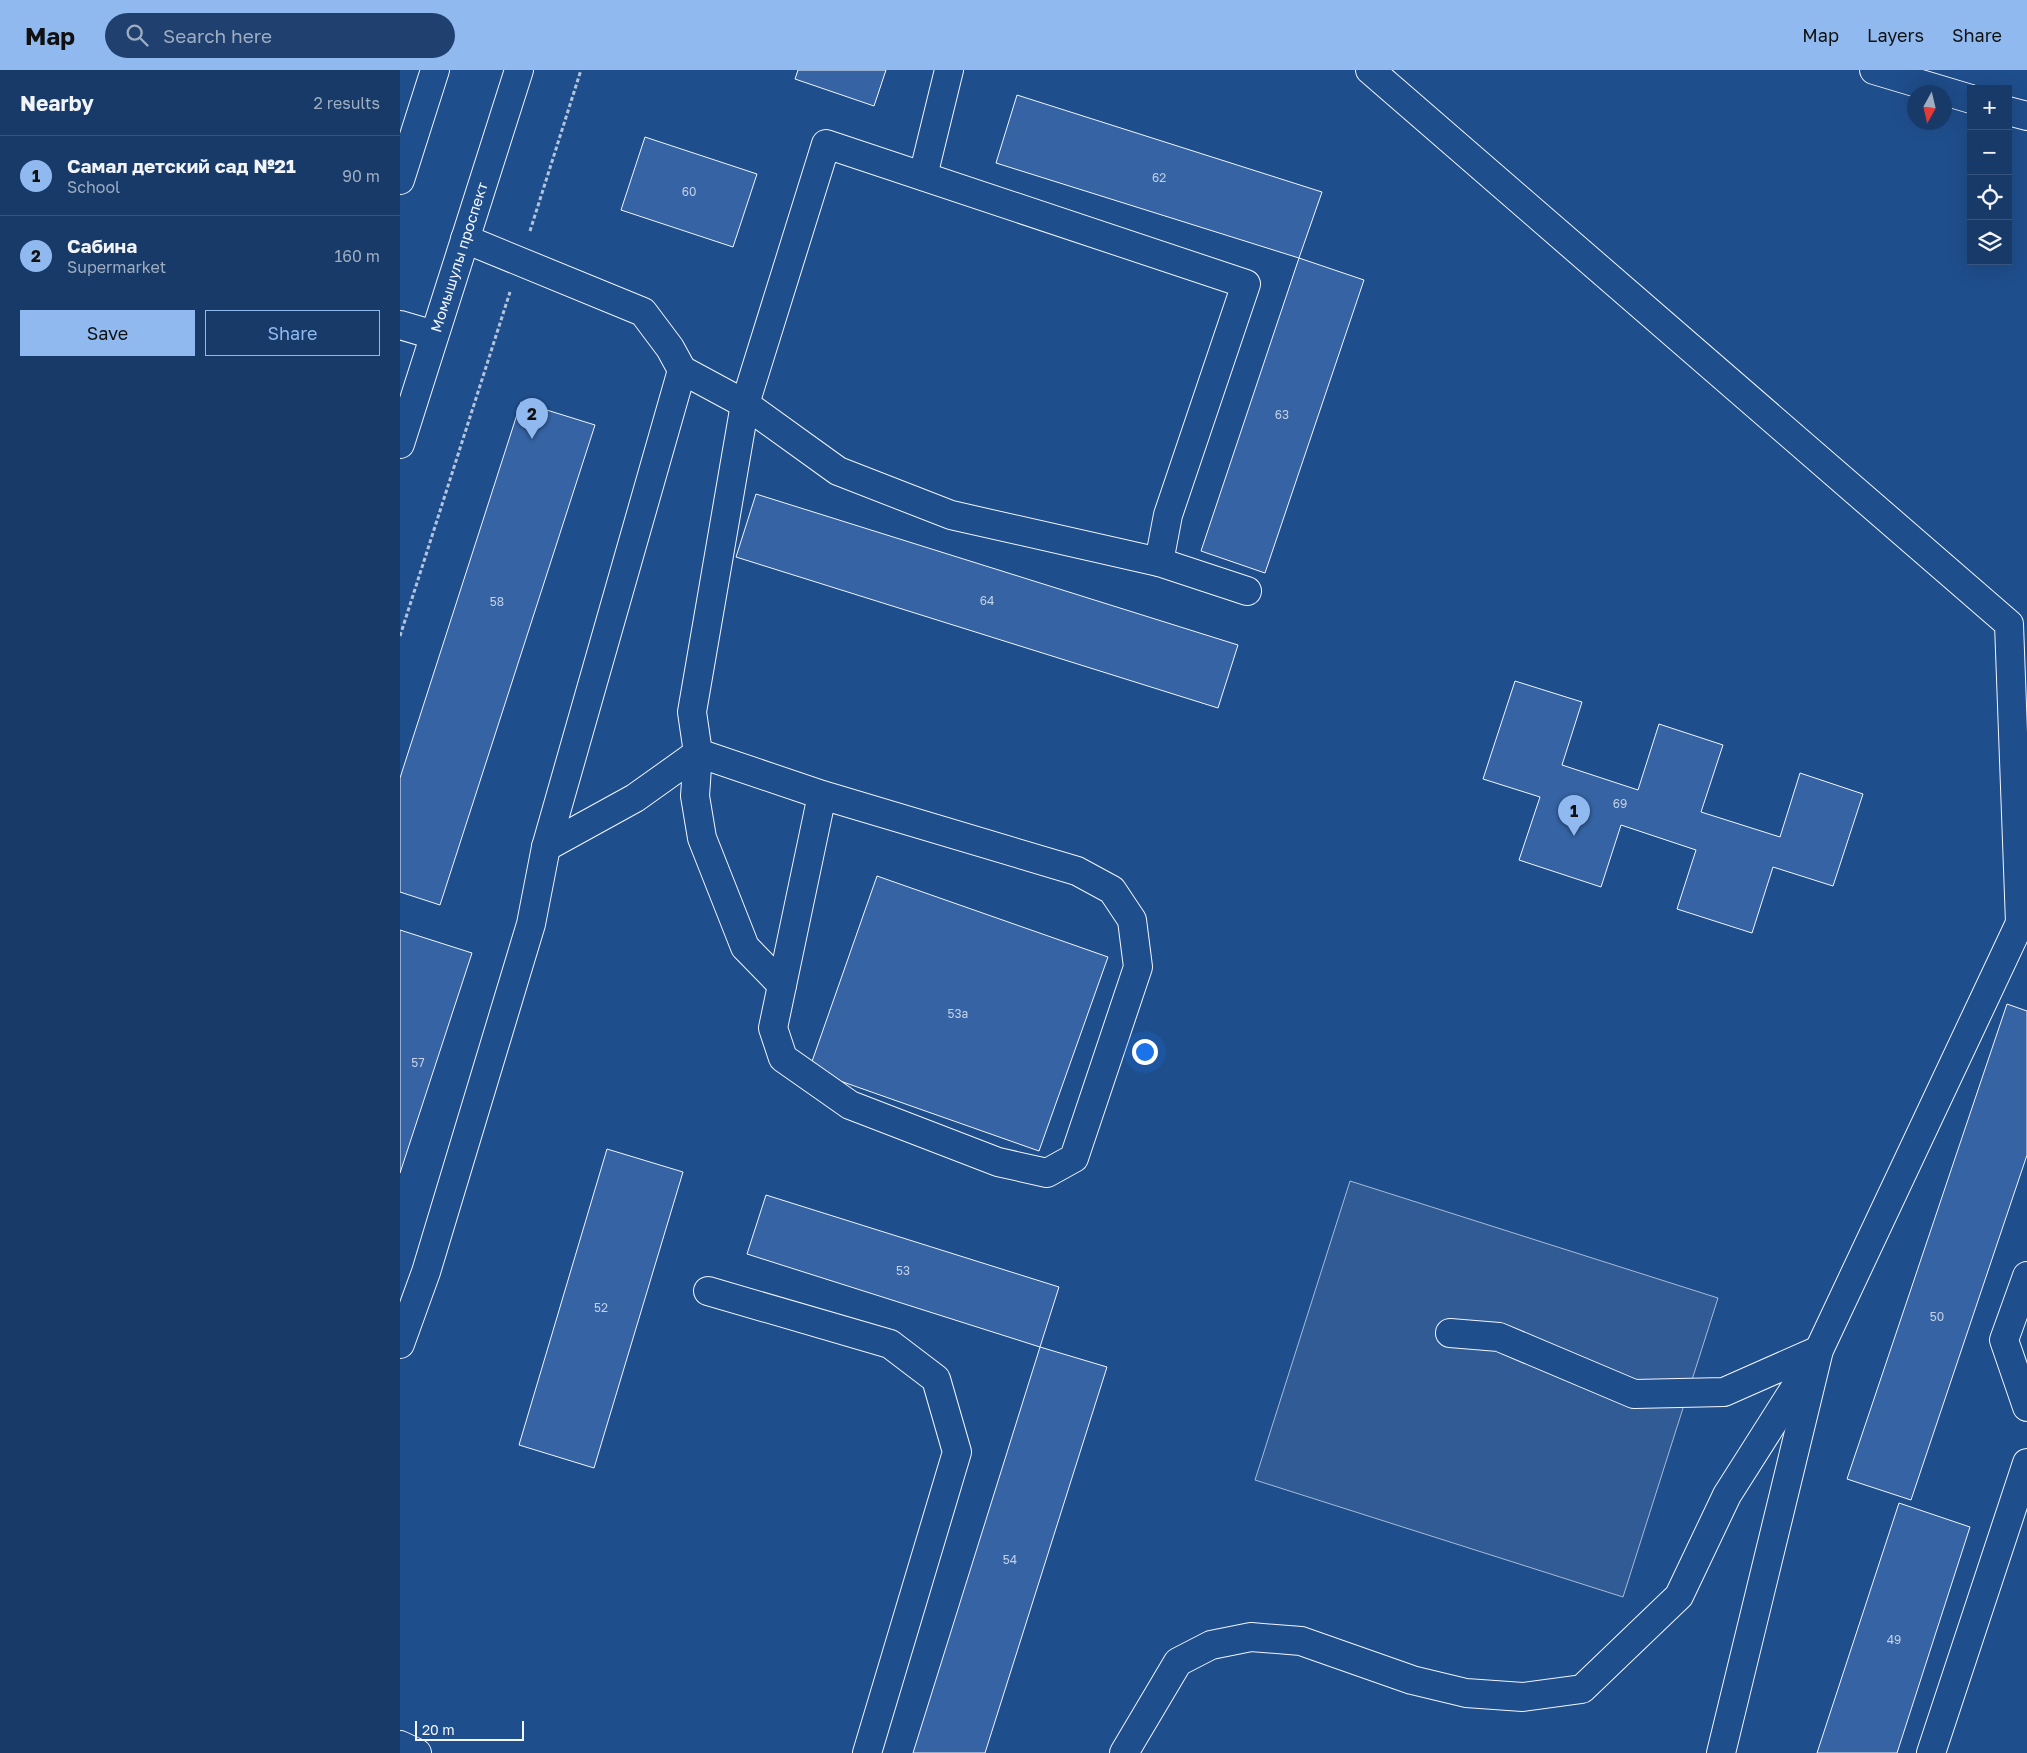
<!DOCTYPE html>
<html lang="en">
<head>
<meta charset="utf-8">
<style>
	body { margin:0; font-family:"Golos Text",sans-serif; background:#20416f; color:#f1f3f6 }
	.controls { position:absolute; right:15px; top:15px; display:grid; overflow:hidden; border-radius:0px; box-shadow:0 5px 20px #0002 }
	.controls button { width:45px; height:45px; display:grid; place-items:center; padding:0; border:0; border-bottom:1px solid #36547d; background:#173a69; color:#f1f3f6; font:25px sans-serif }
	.compass { position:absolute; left:1507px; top:15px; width:45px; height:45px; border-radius:50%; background:#173a69; box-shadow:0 5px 20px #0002; rotate:188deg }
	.scale { position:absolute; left:15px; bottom:12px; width:109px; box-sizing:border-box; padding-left:5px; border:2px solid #f2f6ff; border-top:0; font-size:14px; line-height:18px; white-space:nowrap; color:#f2f6ff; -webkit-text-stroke:4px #1f4e8c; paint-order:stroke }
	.you { position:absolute; left:744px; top:981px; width:18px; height:18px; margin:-12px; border:4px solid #fff; border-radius:50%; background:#1a73e8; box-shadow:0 0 0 8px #1a73e833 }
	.badge { display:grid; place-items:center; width:32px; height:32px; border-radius:50%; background:#90b9f0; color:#111; font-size:16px; font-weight:700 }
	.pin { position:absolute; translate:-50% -41px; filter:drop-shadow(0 1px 2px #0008) }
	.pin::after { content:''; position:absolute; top:26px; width:18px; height:15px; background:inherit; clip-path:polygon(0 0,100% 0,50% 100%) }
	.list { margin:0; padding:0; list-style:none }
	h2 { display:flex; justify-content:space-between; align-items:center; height:65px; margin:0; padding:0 20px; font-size:21px }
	h2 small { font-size:16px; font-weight:400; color:#9eadc0 }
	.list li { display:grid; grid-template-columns:32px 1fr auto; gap:15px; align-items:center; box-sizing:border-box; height:80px; padding:0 20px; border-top:1px solid #36547d }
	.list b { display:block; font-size:19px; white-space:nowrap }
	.list p { margin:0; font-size:16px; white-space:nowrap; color:#9eadc0 }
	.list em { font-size:16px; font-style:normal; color:#9eadc0 }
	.actions { display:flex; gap:10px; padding:15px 20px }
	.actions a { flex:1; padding:11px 0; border:1px solid #90b9f0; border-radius:0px; text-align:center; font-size:18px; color:#90b9f0 }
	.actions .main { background:#90b9f0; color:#111 }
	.icon { flex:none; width:28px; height:28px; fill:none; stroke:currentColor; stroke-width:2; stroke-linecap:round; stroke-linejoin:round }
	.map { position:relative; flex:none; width:1627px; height:1683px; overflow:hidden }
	header { display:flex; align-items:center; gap:30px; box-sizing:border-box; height:70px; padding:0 25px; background:#90b9f0; color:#111 }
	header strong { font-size:24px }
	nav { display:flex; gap:28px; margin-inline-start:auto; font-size:18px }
	.search { width:350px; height:45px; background:#20416f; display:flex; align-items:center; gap:12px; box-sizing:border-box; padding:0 18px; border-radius:28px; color:#9eadc0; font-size:19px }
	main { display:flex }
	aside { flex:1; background:#173a69 }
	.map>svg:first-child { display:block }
</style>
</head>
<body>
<header>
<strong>Map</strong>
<div class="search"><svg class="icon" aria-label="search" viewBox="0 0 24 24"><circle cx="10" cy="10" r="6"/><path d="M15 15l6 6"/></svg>Search here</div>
<nav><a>Map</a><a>Layers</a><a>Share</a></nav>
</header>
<main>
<aside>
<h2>Nearby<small>2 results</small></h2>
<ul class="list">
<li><span class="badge">1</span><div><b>Самал детский сад №21</b><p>School</p></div><em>90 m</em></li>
<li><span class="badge">2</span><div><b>Сабина</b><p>Supermarket</p></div><em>160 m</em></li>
</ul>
<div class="actions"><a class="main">Save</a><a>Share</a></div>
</aside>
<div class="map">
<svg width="1627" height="1683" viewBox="0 0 1627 1683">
	<rect width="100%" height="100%" fill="#1f4e8c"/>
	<path fill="#305b95" stroke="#a8bbd7" d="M950 1111 1318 1228 1223 1527 855 1410Z"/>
	<g fill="#3563a3" stroke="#f2f6ff">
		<path d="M398 0H486L474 36 395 9Z"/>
		<path d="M617 25 922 122 899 188 596 93Z"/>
		<path d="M245 67 357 104 333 177 221 140Z"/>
		<path d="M899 188 964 210 865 503 801 481Z"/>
		<path d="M121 332 195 355 40 835 0 822V708Z"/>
		<path d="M356 424 838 575 818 638 336 487Z"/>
		<path d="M1115 611 1182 632 1162 695 1238 720 1259 654 1323 675 1301 742 1380 767 1400 703 1463 724 1433 816 1373 797 1352 863 1277 839 1296 780 1221 755 1201 817 1119 790 1140 727 1083 709Z"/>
		<path d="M477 806 708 887 639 1081 409 1000Z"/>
		<path d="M0 860 72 883 0 1103Z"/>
		<path d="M1607 934 1627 941V1085L1511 1430 1447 1409Z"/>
		<path d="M207 1079 283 1102 194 1398 119 1375Z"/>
		<path d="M366 1125 659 1217 640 1277 347 1184Z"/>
		<path d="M640 1277 707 1297 585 1683H513Z"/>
		<path d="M1499 1433 1570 1457 1497 1683H1417Z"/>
	</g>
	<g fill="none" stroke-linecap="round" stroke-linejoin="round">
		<defs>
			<g id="minor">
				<path d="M970 0 1609 554 1620 853 1419 1280 1321 1683"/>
				<path d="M1474 0 1571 29"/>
				<path d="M1608 41 1627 46"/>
				<path d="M523 106 549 0"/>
				<path d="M0 110 35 0"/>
				<path d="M65 169 243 242 270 278 282 300"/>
				<path d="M0 255 34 265"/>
				<path id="s1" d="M0 374 119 0"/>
				<path d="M422 725 373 958 383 988 450 1035 598 1092 647 1103 674 1088 738 897 732 850 712 820 677 801 422 725 298 683 292 642 345 334 426 74 846 214 768 445 759 492"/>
				<path d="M146 777 235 728 298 683 295 726 302 768 345 877 382 915"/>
				<path d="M1627 1206 1604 1270 1627 1337"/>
				<path d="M308 1221 490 1274 536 1309 557 1382 467 1683"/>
				<path d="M0 1274 26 1202 131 854 146 777 282 300 345 334 438 401 551 445 759 492 847 521"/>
				<path d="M0 1675 17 1683"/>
				<path d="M724 1683 778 1592 811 1575 851 1567 901 1571 1012 1610 1066 1623 1123 1627 1182 1619 1279 1526 1327 1425 1419 1280 1324 1322 1234 1324 1099 1267 1050 1263"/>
				<path d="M1531 1683 1627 1393"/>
			</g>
		</defs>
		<use href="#minor" stroke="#f2f6ff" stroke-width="30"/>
		<g stroke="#b3c4dc" stroke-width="3" stroke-dasharray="4 2.5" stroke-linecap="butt">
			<path d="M130 161 181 0"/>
			<path d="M0 566 110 222"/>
		</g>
		<use href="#minor" stroke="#1f4e8c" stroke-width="28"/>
	</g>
	<g text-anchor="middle" stroke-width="4" stroke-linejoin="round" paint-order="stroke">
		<g font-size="12" fill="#c3d1e8">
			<text x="759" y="112">62</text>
			<text x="289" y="126">60</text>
			<text x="882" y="349">63</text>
			<text x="587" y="535">64</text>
			<text x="97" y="536">58</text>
			<text x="1220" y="738">69</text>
			<text x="558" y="948">53а</text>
			<text x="18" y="997">57</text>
			<text x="503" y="1205">53</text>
			<text x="201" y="1242">52</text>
			<text x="1537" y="1251">50</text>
			<text x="610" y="1494">54</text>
			<text x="1494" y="1574">49</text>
		</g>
		<g font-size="15" fill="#f2f6ff" stroke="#1f4e8c">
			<text dy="5" stroke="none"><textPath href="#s1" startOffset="196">Момышулы проспект</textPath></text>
		</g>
	</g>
</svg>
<div class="controls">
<button>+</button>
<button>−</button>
<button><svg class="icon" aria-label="locate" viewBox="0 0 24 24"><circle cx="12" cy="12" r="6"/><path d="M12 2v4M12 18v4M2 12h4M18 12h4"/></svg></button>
<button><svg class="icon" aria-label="layers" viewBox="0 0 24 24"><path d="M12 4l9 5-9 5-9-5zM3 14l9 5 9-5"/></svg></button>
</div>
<svg class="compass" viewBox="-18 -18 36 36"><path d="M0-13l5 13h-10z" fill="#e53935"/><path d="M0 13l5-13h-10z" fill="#9eadc0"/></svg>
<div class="scale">20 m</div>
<div class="you"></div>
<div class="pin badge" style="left:1174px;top:766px">1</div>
<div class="pin badge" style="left:132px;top:369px">2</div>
</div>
</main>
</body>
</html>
